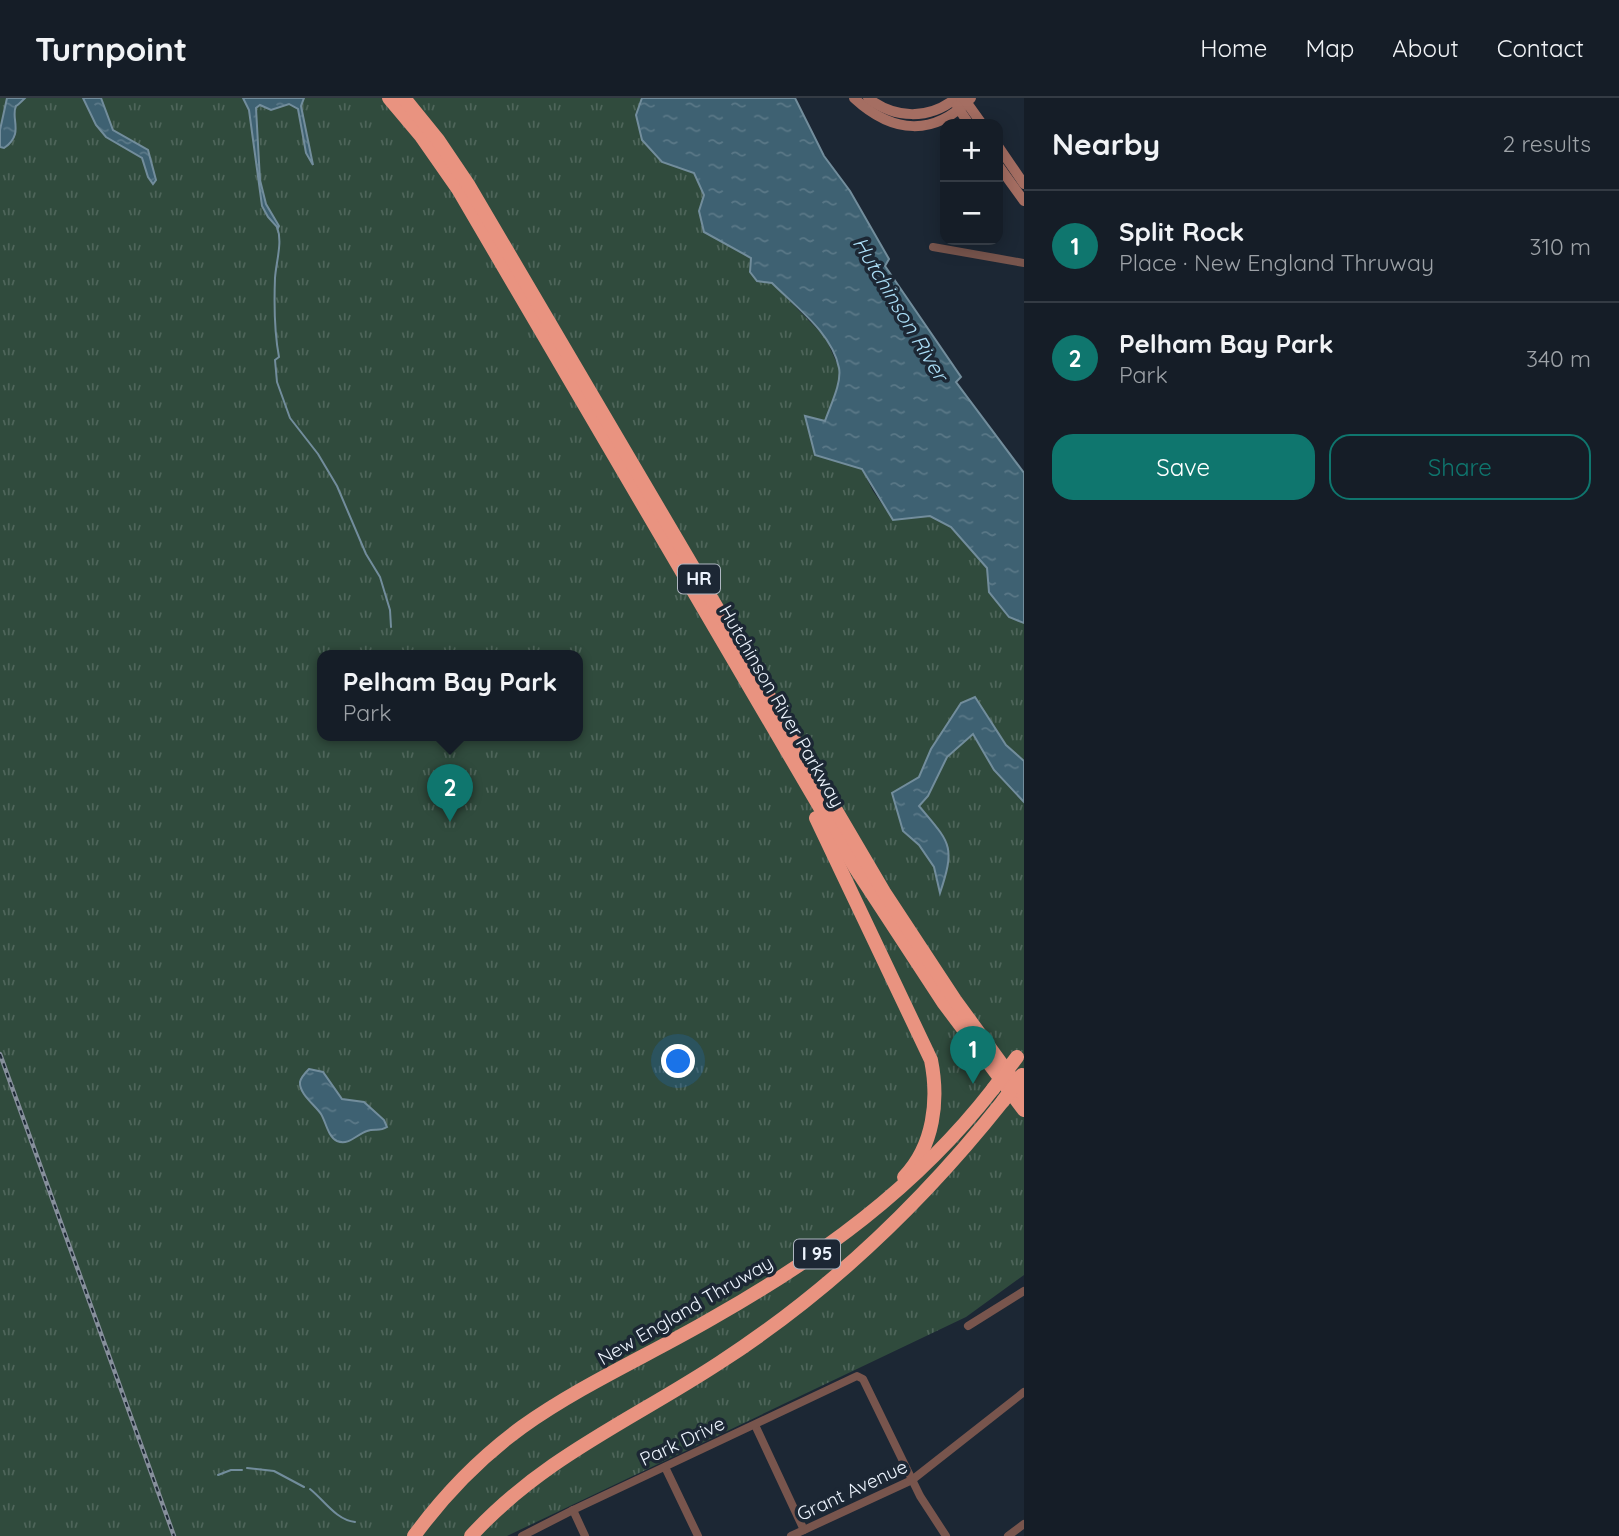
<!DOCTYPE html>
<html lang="en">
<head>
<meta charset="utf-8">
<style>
	body { margin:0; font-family:Quicksand,sans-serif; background:#222a33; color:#f1f3f6 }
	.controls { position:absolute; right:21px; top:21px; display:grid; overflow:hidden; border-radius:14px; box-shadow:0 4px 18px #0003 }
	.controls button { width:63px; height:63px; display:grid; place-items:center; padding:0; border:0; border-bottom:2px solid #343b44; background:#151d27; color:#f1f3f6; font:35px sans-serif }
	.you { position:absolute; left:679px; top:964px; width:24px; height:24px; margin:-18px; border:5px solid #fff; border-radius:50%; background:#1a73e8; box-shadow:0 0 0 10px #1a73e833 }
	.badge { display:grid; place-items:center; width:46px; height:46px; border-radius:50%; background:#0f766e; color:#fff; font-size:23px; font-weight:700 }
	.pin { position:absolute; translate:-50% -58px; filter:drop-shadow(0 2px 4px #0008) }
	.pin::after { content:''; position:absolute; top:37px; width:24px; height:21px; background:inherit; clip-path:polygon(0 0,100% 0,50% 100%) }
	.popup { position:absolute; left:317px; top:552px; width:266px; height:91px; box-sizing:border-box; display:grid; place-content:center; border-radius:14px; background:#151d27; filter:drop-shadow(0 2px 5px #0005); font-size:23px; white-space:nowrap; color:#9da2a7 }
	.popup b { font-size:26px; color:#f1f3f6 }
	.popup::after { content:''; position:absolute; left:50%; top:100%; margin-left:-14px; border:14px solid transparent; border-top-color:#151d27 }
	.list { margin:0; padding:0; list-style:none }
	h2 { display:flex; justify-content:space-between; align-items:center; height:91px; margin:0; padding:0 28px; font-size:30px }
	h2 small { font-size:23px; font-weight:400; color:#9da2a7 }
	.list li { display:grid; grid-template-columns:46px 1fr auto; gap:21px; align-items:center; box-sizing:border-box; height:112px; padding:0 28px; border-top:2px solid #343b44 }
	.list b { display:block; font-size:26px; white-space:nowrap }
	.list p { margin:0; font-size:23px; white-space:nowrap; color:#9da2a7 }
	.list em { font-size:23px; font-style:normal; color:#9da2a7 }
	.actions { display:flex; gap:14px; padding:21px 28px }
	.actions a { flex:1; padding:16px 0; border:2px solid #0f766e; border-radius:21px; text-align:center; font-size:24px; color:#0f766e }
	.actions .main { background:#0f766e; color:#fff }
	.map { position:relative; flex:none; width:1024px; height:1438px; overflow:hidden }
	header { display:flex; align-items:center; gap:42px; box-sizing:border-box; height:98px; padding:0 35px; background:#151d27; border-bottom:2px solid #343b44 }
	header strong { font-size:33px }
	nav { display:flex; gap:38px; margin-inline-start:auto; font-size:24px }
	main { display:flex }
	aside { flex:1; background:#151d27 }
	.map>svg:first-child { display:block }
</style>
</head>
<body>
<header>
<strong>Turnpoint</strong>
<nav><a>Home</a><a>Map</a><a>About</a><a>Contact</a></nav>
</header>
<main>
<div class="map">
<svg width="1024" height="1438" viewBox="0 0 1024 1438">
	<defs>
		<pattern id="park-tufts" width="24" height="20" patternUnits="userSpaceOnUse" patternTransform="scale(1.75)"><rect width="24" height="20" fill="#304b3d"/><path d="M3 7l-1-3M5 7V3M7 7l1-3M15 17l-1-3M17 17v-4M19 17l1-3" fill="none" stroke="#4e655a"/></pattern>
		<pattern id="water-ripples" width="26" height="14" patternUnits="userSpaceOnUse" patternTransform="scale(1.75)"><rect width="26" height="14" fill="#3e6172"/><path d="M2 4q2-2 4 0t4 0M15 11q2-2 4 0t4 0" fill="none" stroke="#5a7887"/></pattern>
	</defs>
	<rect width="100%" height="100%" fill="#1c2734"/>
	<path fill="url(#park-tufts)" fill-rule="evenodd" d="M0 0H642L636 17 662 64 694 75 704 97 699 113 735 149 751 160 750 174 772 185 825 239 840 272 837 289 825 323 806 318 815 357 862 371 873 393 893 422 930 418 951 429 987 470 989 495 1009 518 1024 525V663L1006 647 975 600 961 605 931 651 919 679 898 715 903 733 919 747 934 769 940 794V793L919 708 928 698 947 659 972 636 994 672 1024 704V1177L966 1219 507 1438H0ZM322 558H578V638H322Z"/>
	<g fill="url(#water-ripples)" stroke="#728d9c" stroke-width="2">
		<path d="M7 0H25C24 1 17 8 16 8 10 20 25 36 4 50L0 49V32Z"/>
		<path d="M83 0H101L113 32 148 52 156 82 153 86 148 79 142 60 106 39 96 27Z"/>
		<path d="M243 0H304L301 8 313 67 306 55 298 11 289 6 271 12 260 7 256 10 260 82 266 106 279 128 278 130 268 119 262 108 249 12Z"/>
		<path d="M642 0H795L824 58 850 93 889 161 885 168 961 279 956 284 1024 375V525L1009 519 989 494 987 470 951 429 930 418 893 422 862 371 815 357 805 318 825 323C830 308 842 285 839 270 832 235 796 209 772 185L757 183 750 174 751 160 704 134 699 113 704 97 694 75 662 64 642 42 636 17Z"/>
		<path d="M975 599 1006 647 1024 663V704L994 672 973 636 947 659 928 698 919 708C950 745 956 747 940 795L934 769 919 747 903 733 892 695 919 679 931 651 961 605Z"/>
		<path d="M309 971 323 974 342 1001 364 1004 384 1022 387 1029C379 1034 375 1030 367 1033 357 1036 349 1048 337 1043 328 1039 326 1024 321 1016 315 1007 299 996 300 984 301 979 306 974 309 971Z"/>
	</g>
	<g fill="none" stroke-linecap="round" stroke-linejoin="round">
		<g stroke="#728d9c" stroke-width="2">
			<path d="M277 129C283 144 276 164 275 180 274 206 274 233 279 259L275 262 277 284 290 320 318 356 337 388 366 456 380 479 390 512 391 529"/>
			<path d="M247 1370 274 1373 304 1389"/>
			<path d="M218 1377 231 1372H242"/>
			<path d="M310 1391C324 1402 336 1422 355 1424"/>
		</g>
		<g stroke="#78554d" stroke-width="8">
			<path d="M933 149 1024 165"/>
			<path d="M968 1228 1024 1193"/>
			<path d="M755 1327 804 1432"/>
			<path d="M665 1369 698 1438"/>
			<path d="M573 1412 585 1438"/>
			<path d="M522 1438 573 1412 857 1278 863 1281 920 1398 946 1438"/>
			<path d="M791 1438 912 1382 1024 1294"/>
			<path d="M1008 1438 1024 1426"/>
		</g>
		<g stroke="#a56e62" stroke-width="10">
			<path d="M854 0C893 36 934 39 971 0"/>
			<path d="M868 0C895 21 929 22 956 0"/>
			<path d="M961 3 967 5 982 26"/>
			<path d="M957 8 969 26"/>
			<path d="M998 48 1024 86"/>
			<path d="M998 67 1024 103"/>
		</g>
		<g stroke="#e99380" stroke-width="14">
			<path d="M389 0 421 38 458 91 856 771 943 904 1024 1012"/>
			<path d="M404 0 438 42 469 88 884 794 955 902 1024 997"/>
			<path d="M816 720 931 962C939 1002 934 1048 904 1079"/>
			<path d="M414 1438C444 1397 481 1359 522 1329 581 1287 649 1257 711 1221 819 1160 916 1090 993 991"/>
			<path d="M471 1438C542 1360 632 1322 719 1265 829 1194 922 1105 1003 1003"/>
		</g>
		<defs>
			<path id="rail" d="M0 956 174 1438"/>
		</defs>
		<use href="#rail" stroke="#868f9b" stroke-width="4.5"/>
		<use href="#rail" stroke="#1c2734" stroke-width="2" stroke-dasharray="5" stroke-linecap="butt"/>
		<g stroke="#e99380" stroke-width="14">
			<path d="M993 991 1017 959"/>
			<path d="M1003 1003 1022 977"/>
		</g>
	</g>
	<g text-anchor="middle" stroke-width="7" stroke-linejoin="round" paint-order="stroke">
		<g fill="#1c2734" stroke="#aeb6c1" stroke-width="2">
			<rect x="678" y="466.5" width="42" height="29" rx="5"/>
			<rect x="794" y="1141.5" width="46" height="29" rx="5"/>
		</g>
		<g font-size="18" font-weight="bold" fill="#ecf3fd">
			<text x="699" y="487">HR</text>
			<text x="817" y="1162">I 95</text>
		</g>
		<g font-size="19" fill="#ecf3fd" stroke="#1c2734">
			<text transform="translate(782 608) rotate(60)" y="7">Hutchinson River Parkway</text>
			<text transform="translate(685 1212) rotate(-30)" y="7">New England Thruway</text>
			<text transform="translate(682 1343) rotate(-25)" y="7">Park Drive</text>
			<text transform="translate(852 1392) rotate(-25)" y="7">Grant Avenue</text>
		</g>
		<g font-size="21" font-style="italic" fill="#abdef7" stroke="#1c2734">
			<text transform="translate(900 211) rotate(59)" y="7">Hutchinson River</text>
		</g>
	</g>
</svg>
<div class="controls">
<button>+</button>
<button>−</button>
</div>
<div class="you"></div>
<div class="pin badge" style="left:973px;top:986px">1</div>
<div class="pin badge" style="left:450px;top:724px">2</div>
<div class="popup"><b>Pelham Bay Park</b>Park</div>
</div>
<aside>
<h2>Nearby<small>2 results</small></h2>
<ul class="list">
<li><span class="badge">1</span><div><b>Split Rock</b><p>Place · New England Thruway</p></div><em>310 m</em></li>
<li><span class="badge">2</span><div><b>Pelham Bay Park</b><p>Park</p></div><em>340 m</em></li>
</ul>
<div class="actions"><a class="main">Save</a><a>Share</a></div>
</aside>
</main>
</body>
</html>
